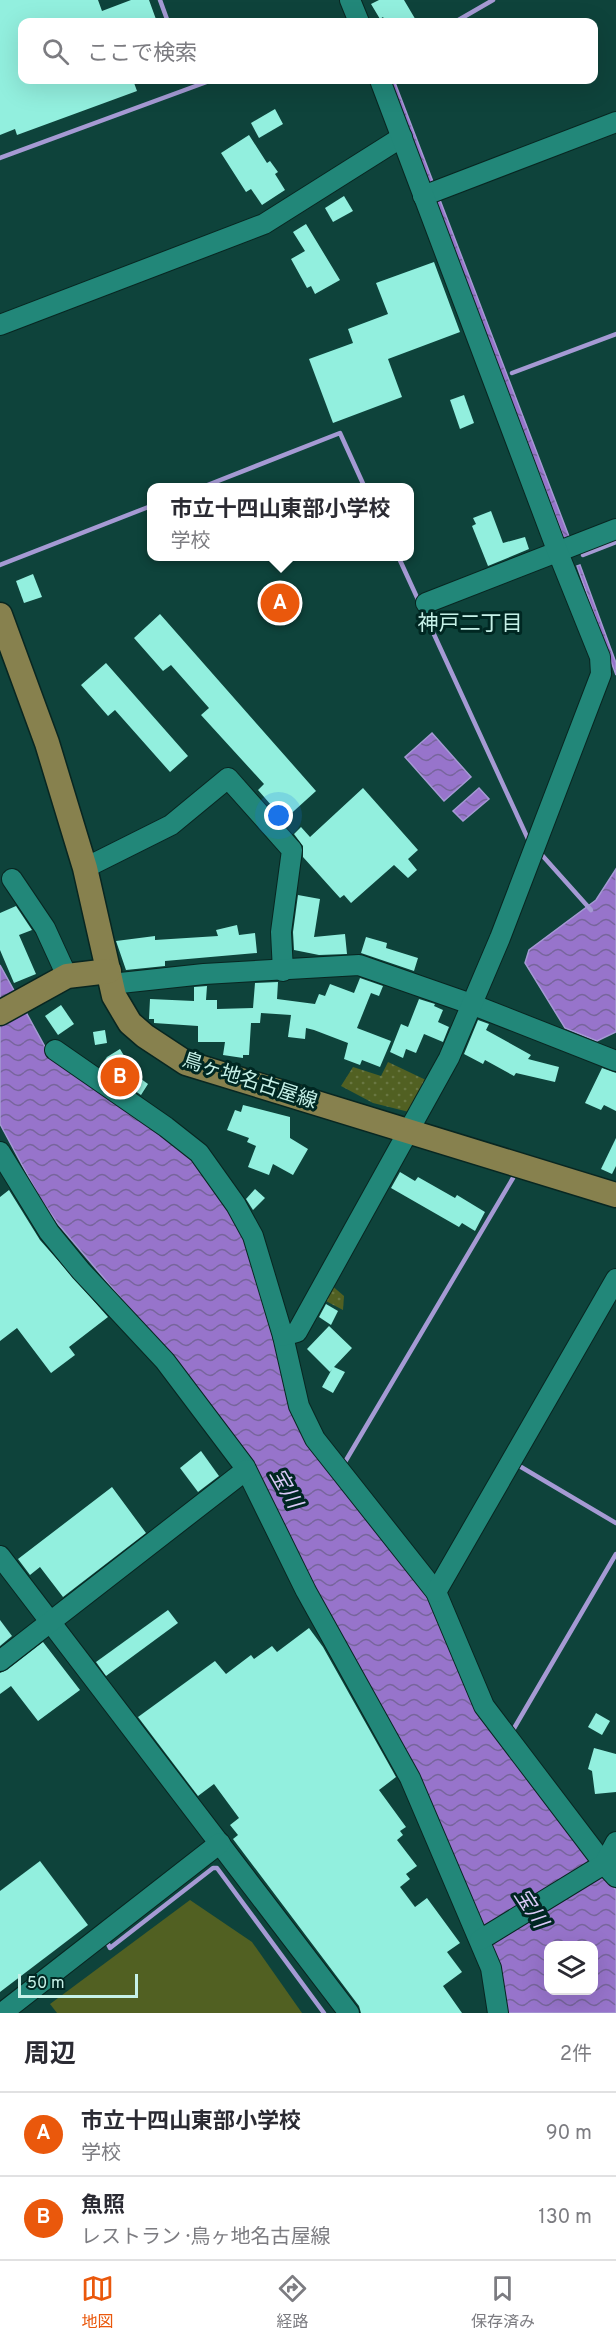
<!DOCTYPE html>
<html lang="ja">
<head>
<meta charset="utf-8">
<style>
	body { margin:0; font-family:Overpass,"Noto Sans JP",sans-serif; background:#f2f2f3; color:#2b2b33 }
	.controls { position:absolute; right:18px; bottom:18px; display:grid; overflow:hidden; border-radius:12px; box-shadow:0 6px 24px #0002 }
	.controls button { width:54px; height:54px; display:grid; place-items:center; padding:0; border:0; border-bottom:2px solid #e1e1e2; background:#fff; color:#2b2b33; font:30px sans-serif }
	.scale { position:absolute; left:18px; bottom:15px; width:120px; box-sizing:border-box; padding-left:6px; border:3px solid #c6f1e8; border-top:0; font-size:16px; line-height:21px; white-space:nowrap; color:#c6f1e8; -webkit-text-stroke:4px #002722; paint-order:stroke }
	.you { position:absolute; left:279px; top:816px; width:21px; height:21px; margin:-15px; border:4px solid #fff; border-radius:50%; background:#1a73e8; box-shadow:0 0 0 9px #1a73e833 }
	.badge { display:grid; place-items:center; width:39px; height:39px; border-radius:50%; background:#ea580c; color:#fff; font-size:20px; font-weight:700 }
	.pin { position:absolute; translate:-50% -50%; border:3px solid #fff; box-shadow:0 2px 6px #0006 }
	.popup { position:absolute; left:147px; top:483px; width:267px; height:78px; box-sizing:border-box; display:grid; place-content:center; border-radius:12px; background:#fff; filter:drop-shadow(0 2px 4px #0005); font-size:20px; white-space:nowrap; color:#7c7c81 }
	.popup b { font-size:22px; color:#2b2b33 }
	.popup::after { content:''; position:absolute; left:50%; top:100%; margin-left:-12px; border:12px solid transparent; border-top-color:#fff }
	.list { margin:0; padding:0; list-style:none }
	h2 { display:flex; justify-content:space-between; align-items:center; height:78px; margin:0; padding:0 24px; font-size:26px }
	h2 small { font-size:20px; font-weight:400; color:#7c7c81 }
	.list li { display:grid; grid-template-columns:39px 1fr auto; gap:18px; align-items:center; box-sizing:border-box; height:84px; padding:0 24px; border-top:2px solid #e1e1e2 }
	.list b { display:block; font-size:22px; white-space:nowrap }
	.list p { margin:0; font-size:20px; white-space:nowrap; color:#7c7c81 }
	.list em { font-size:20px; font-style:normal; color:#7c7c81 }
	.icon { flex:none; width:33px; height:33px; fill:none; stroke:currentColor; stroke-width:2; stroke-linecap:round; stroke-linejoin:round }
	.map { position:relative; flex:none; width:616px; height:2013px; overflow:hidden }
	.search { position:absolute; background:#fff; box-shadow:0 6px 24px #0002; left:18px; right:18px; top:18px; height:66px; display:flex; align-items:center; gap:15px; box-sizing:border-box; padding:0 21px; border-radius:12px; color:#7c7c81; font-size:22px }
	.sheet { height:246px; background:#fff }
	nav { display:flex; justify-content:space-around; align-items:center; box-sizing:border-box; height:84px; border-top:2px solid #e1e1e2; background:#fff; font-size:16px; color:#7c7c81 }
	nav a { display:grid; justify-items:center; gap:3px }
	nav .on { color:#ea580c }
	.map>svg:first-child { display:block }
</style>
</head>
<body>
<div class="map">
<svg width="616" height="2013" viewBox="0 0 616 2013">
	<defs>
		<pattern id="green-dots" width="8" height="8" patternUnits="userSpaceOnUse" patternTransform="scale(1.5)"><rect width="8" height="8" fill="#516022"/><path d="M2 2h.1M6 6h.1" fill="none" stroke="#697742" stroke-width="1.8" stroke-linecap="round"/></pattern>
		<pattern id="water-waves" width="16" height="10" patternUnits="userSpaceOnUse" patternTransform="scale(1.5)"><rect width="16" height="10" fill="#9774cb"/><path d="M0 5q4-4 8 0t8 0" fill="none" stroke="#77659c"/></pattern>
	</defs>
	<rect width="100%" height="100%" fill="#0e433b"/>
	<g fill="url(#green-dots)">
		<path d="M388 1062 428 1081 409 1112 373 1103 341 1086 353 1067 381 1076Z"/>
		<path d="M330 1284 344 1296 343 1310 322 1299Z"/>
	</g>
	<path fill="#516022" d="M190 1900 252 1942 302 2013H57L50 2004Z"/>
	<g fill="url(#water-waves)" stroke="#a59ad4" stroke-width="1.5" fill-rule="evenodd">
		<path d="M389 80H394L570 539 565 541Z"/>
		<path d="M580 565 616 663V675L577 566Z"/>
		<path d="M432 733 471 777 444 801 405 757Z"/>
		<path d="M479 788 489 799 463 821 453 811Z"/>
		<path d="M616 869V1032L597 1041 565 1028 525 963 529 950 596 900Z"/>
		<path d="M0 965 49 1054 166 1137 201 1168 218 1190 244 1240 294 1411 307 1442 421 1588 595 1864 616 1890V2013H503L418 1776 164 1349 58 1224 40 1198 0 1124ZM548 1946H594V1990H548Z"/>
	</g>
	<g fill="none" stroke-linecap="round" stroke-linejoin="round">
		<g stroke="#a59ad4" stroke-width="4.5">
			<path d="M160 0 168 22"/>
			<path d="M455 22 493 0"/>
			<path d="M0 158 212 80"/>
			<path d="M512 373 616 334"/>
			<path d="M200 488 340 433 365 488"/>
			<path d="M583 555 616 542"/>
			<path d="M398 556 528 839"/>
			<path d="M0 565 151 506"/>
			<path d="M541 854 591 910"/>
			<path d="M345 1462 513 1178"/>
			<path d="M516 1464 616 1523"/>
			<path d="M513 1730 616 1554"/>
			<path d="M107 1942 110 1948 213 1868H217L324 2013"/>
		</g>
	</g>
	<g fill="#92efde">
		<path d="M0 0H98L102 11 131 0H149L157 22H22V80H133L137 91 17 135 15 129 0 135Z"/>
		<path d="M379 0H404L417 22H386L383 17 380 19 371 4Z"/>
		<path d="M275 109 283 124 259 138 251 123Z"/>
		<path d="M249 135 267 163 270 161 278 172 275 174 285 190 262 205 251 189 246 192 221 153Z"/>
		<path d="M344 196 353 211 333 222 325 208Z"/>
		<path d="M306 224 340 280 315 294 311 286 307 288 291 259 305 251 293 232Z"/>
		<path d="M434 262 460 332 388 359 402 397 333 423 309 359 353 343 348 329 388 314 376 283Z"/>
		<path d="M464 395 474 423 460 429 450 400Z"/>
		<path d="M491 511 503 543 525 537 529 549 488 566 472 526 476 524 473 518Z"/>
		<path d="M33 574 42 597 24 603 16 581Z"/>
		<path d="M160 614 316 791 284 820 258 790 264 784 201 715 209 708 171 665 163 671 134 638Z"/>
		<path d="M106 663 188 756 170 772 115 710 108 716 81 685Z"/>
		<path d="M363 788 418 850 408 859 417 870 408 878 394 865 351 903 344 895 340 898 303 857V846L294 834 301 827 310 837Z"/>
		<path d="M298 895 320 899 314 937 345 934 347 954 319 955 294 950 293 932Z"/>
		<path d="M16 906 32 930 19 935 36 974 14 983 0 950V913Z"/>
		<path d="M237 925 239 935 255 933 257 953 165 961V966L126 970 116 941 155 936V940L218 936 216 930Z"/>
		<path d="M366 937 387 943 386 948 418 958 414 971 361 953Z"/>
		<path d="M360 978 383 986 379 996 371 993 357 1028 391 1041 380 1067 362 1060 360 1065 344 1059 348 1043 314 1030 306 1028 305 1039 288 1037 291 1015 261 1013 260 1023H251L249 1055H243V1058L223 1055 225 1042H198V1026L154 1023V1019H149L150 999 194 1001V987L207 986 206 1000H217V1009L253 1008 255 983 278 982 277 999 315 1004 319 994 325 996 330 984 354 993Z"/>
		<path d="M419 999 435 1004 434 1006 443 1010 438 1022 449 1027 443 1042 424 1034 416 1053 406 1049 403 1058 390 1052 401 1024 408 1027Z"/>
		<path d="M61 1005 74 1024 58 1035 45 1016Z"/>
		<path d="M478 1020 489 1024 486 1030 531 1055 528 1059 559 1067 555 1082 516 1073 514 1076 485 1060 483 1064 464 1054Z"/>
		<path d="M105 1030 107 1043 95 1045 93 1032Z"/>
		<path d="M120 1049 129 1064 126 1068 148 1084 141 1095 100 1067 107 1057Z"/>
		<path d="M602 1068 616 1073V1111L604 1105 601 1110 585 1103Z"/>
		<path d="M243 1105 290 1117V1138L308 1149 293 1175 273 1164 269 1175 248 1167 256 1146 247 1142 249 1138 227 1130 235 1110 241 1112Z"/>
		<path d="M616 1138V1166L612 1174 601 1169Z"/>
		<path d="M400 1172 415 1181 418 1177 455 1198 457 1195 485 1212 475 1231 462 1223 459 1227 391 1188Z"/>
		<path d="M255 1189 265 1198 253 1210 246 1199Z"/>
		<path d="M9 1190 40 1240 108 1317 69 1347 75 1355 51 1373 17 1328 0 1341V1197Z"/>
		<path d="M326 1304 338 1311 331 1325 319 1317Z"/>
		<path d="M329 1326 352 1348 334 1367 345 1372 333 1393 322 1387 332 1369 330 1372 307 1349Z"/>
		<path d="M201 1451 219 1476 198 1492 180 1468Z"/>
		<path d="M112 1487 146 1533 63 1597 40 1567 30 1575 18 1559Z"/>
		<path d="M168 1610 178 1623 106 1676 96 1662Z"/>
		<path d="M0 1620 12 1636 0 1646Z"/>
		<path d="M309 1628 323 1647 396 1777 379 1790 406 1827 400 1831 403 1835 397 1840 417 1866 406 1874 410 1879 400 1887 415 1907 427 1898 460 1943 447 1952 462 1972 443 1986 462 2013H361L359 2006 233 1839 238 1835 230 1825 239 1818 214 1784 198 1796 138 1717 215 1661 226 1674 251 1655 254 1659 272 1646 277 1652Z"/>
		<path d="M43 1642 80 1690 38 1721 11 1686 0 1694V1673L7 1670Z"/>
		<path d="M596 1713 610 1721 602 1735 588 1727Z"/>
		<path d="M594 1748 616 1754V1792L595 1794 592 1771 588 1769Z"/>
		<path d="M40 1861 88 1925 0 1992V1891Z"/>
	</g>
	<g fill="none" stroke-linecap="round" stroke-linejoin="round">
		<defs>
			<g id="minor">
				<path d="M350 0 359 22"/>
				<path d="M423 196 616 122"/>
				<path d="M0 325 264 224 402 137"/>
				<path d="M426 603 616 529"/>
				<path d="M85 868 171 825 228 778 292 850 281 932 283 971"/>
				<path d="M12 879 45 928 67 976"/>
				<path d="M111 984 204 974 359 965 471 1004 616 1061"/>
				<path d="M55 1050 166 1127 199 1153 236 1205 253 1236 283 1336 299 1406 315 1439 436 1592 484 1706 604 1864 616 1877"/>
				<path d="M0 1152 49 1232 81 1271 165 1361 245 1467 306 1591 410 1778 491 1968 498 2013"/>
				<path d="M283 1336 297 1332 449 1058 500 938 601 674 600 657 557 550 380 80"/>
				<path d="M0 1556 349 2013"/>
				<path d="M436 1592 616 1279"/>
				<path d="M0 1661 246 1470"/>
				<path d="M480 1940 604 1864 616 1842"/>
				<path d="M2 2013 220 1843"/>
			</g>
			<g id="major">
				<path d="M0 615 47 743 85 868 114 996 130 1023 145 1036 186 1063 616 1195"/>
				<path d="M0 1013 67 976 109 971"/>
			</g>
		</defs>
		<use href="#minor" stroke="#082621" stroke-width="22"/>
		<use href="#major" stroke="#082621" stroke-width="27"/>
		<use href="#minor" stroke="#228779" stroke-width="20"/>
		<use href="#major" stroke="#87814e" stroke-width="24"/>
	</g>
	<g text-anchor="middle" stroke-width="6" stroke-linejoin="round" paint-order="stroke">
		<g font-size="20" fill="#c6f1e8" stroke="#002722">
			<text transform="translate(250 1080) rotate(18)" y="7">鳥ヶ地名古屋線</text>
		</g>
		<g font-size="21" fill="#c6f1e8" stroke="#002722">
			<text x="470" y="630">神戸二丁目</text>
		</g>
		<g font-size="21" font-style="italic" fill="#dbcbf9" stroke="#002722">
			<text transform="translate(286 1488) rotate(60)" y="7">宝川</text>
			<text transform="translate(531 1908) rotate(57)" y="7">宝川</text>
		</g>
	</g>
</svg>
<div class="controls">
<button><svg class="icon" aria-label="layers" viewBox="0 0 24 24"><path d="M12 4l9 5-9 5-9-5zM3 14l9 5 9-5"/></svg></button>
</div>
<div class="scale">50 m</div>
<div class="you"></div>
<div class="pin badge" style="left:280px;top:603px">A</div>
<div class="popup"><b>市立十四山東部小学校</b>学校</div>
<div class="pin badge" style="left:120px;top:1077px">B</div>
<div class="search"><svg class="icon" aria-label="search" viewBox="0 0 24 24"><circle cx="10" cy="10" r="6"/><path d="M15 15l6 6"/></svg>ここで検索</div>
</div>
<section class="sheet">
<h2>周辺<small>2件</small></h2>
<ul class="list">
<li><span class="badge">A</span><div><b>市立十四山東部小学校</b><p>学校</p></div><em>90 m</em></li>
<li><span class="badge">B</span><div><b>魚照</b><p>レストラン · 鳥ヶ地名古屋線</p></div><em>130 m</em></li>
</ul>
</section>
<nav>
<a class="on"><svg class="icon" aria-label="map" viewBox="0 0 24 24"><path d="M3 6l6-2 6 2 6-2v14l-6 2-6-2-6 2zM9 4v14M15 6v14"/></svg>地図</a>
<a><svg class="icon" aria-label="directions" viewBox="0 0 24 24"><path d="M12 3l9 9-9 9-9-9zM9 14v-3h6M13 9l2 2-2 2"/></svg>経路</a>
<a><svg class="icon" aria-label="saved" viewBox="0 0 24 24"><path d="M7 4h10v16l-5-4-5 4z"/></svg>保存済み</a>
</nav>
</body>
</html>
